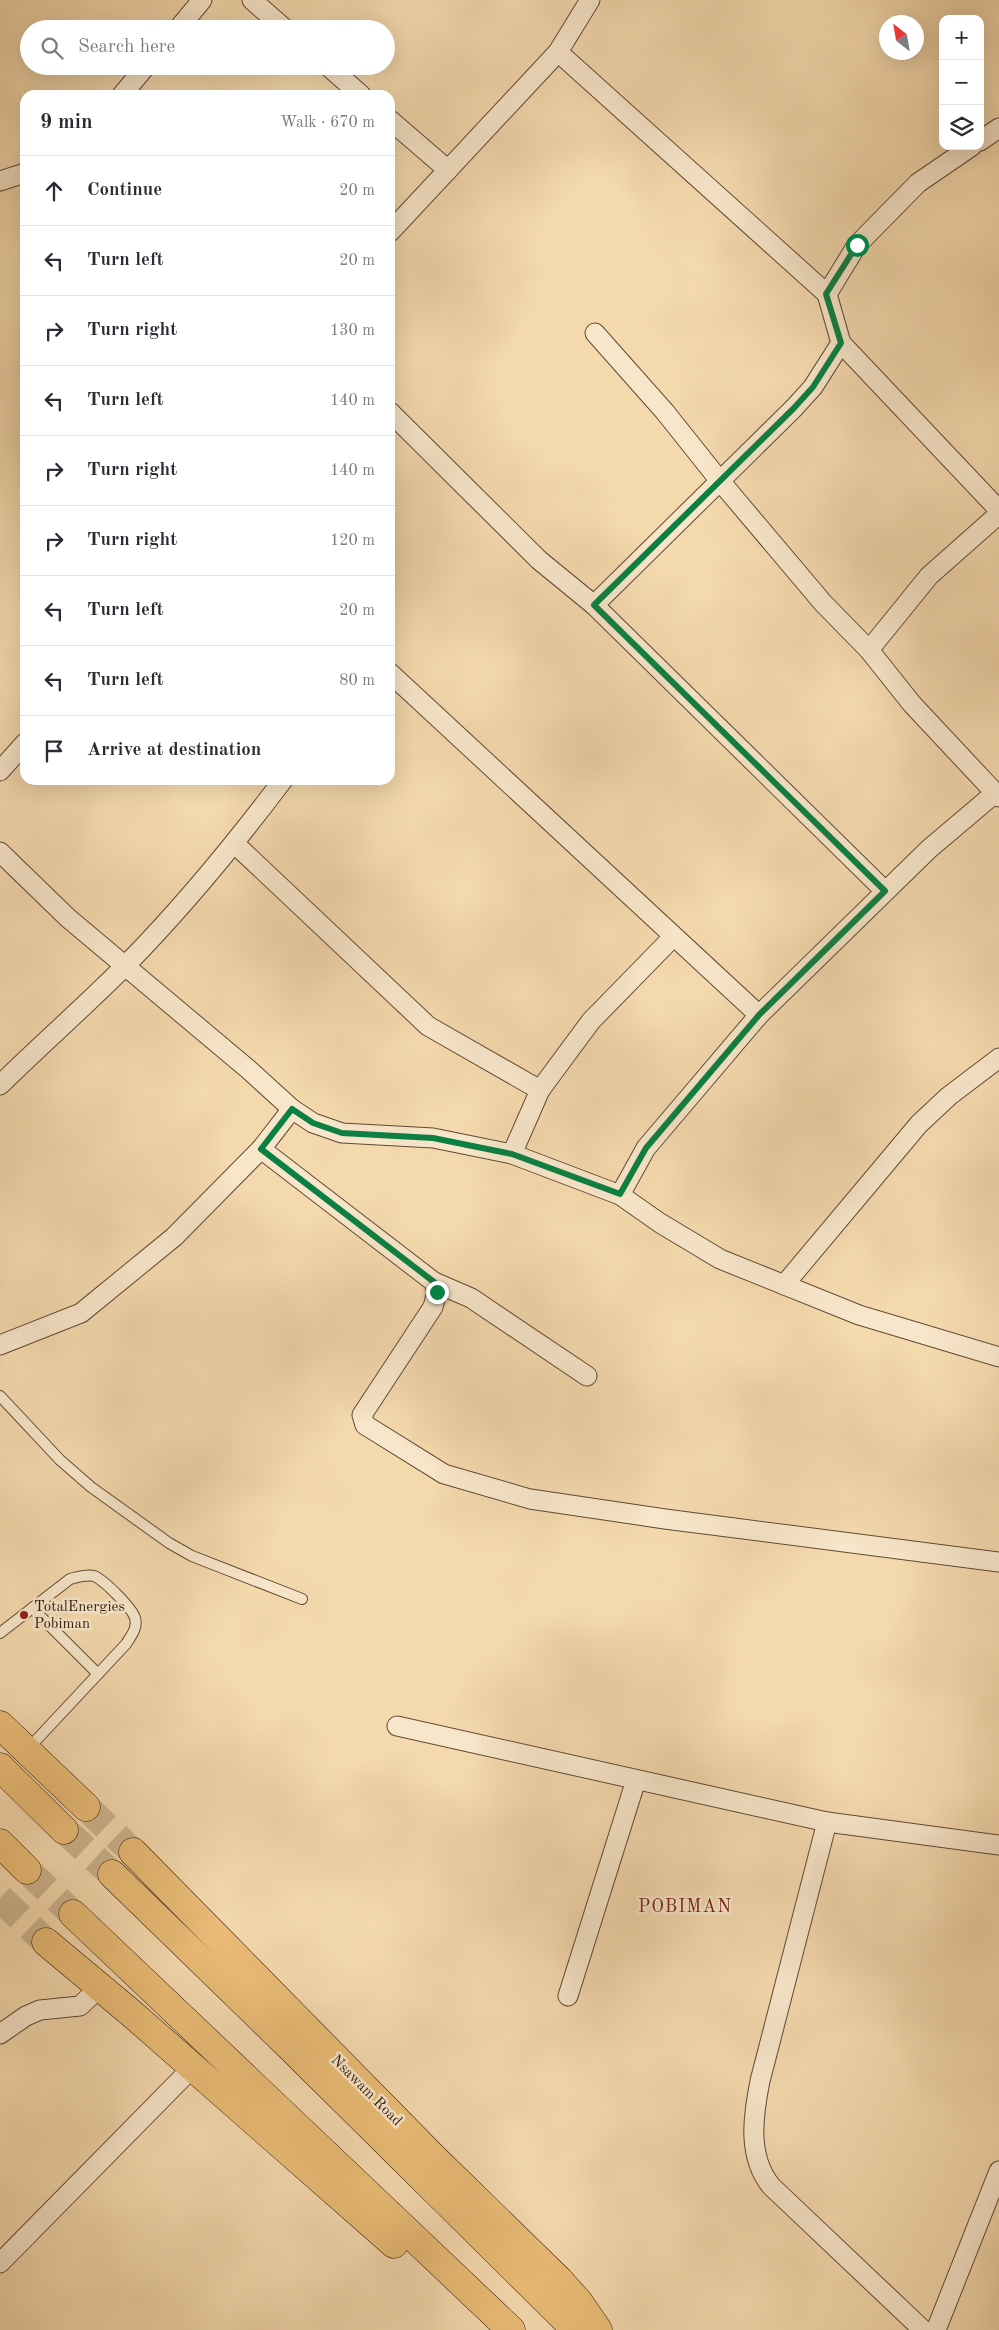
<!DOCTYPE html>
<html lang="en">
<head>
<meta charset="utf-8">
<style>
	body { margin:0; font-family:"Old Standard TT",serif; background:#f7f7f7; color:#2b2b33 }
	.controls { position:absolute; right:15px; top:15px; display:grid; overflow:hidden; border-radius:10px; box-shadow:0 5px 20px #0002 }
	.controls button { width:45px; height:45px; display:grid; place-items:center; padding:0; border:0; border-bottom:1px solid #e1e1e2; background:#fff; color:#2b2b33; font:25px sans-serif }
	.compass { position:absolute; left:879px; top:15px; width:45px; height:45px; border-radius:50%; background:#fff; box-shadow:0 5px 20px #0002; rotate:329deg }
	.stop { position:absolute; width:15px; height:15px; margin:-11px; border:4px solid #0b8043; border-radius:50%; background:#fff }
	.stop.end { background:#0b8043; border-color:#fff; box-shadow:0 1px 5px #0008 }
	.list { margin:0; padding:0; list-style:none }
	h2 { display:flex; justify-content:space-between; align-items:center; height:65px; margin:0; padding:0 20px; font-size:21px }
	h2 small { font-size:16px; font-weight:400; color:#7c7c81 }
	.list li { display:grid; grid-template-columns:32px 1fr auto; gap:15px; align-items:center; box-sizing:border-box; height:70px; padding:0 20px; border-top:1px solid #e1e1e2 }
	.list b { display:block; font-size:19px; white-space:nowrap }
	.list em { font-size:16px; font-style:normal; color:#7c7c81 }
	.icon { flex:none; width:28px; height:28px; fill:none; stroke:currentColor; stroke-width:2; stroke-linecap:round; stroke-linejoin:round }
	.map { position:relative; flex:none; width:999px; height:2330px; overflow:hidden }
	.search { position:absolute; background:#fff; box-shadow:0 5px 20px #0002; left:20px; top:20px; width:375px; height:55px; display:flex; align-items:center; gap:12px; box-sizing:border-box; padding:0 18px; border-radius:28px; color:#7c7c81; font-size:19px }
	.panel { position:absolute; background:#fff; box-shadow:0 5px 20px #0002; left:20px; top:90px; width:375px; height:695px; border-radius:15px }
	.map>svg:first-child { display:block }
</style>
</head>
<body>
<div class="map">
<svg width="999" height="2330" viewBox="0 0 999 2330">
	<rect width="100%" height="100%" fill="#f4d9ad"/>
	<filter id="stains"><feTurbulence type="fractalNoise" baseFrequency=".004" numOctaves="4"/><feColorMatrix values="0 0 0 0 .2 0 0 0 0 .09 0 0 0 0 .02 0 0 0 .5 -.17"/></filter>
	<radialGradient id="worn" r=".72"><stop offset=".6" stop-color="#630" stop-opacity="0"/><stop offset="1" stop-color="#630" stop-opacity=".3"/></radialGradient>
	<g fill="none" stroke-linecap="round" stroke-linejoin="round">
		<g stroke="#cdb38d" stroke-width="28" stroke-dasharray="28 14" stroke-linecap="butt">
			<path d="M86 1807 133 1852"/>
			<path d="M64 1830 112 1874"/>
			<path d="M27 1870 73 1914"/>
			<path d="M0 1898 46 1942"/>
		</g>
		<defs>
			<g id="lane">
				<path d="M0 1396 60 1460 91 1487 169 1543 192 1556 302 1599"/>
				<path d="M32 1608 98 1674"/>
				<path d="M0 1633 70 1579C78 1577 86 1574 94 1576 104 1580 132 1608 135 1618 138 1628 131 1636 126 1644L27 1750"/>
			</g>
			<g id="street">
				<path d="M252 0 285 29"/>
				<path d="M178 29 202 0"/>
				<path d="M558 52 827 294 841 343 999 510"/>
				<path d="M328 66 361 95"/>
				<path d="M122 95 146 66"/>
				<path d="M390 120 448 170"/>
				<path d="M980 141 999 128"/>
				<path d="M0 181 25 173"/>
				<path d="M390 232 558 52 590 0"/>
				<path d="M827 294 857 245 918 183 972 146"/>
				<path d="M595 333 665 412 720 481 823 603 869 650 912 704 999 797"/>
				<path d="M841 343 813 387 794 408 594 605 885 891"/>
				<path d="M390 412 539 560 594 605"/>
				<path d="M869 650 929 576 999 514"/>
				<path d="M390 673 759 1015"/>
				<path d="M0 771 25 743"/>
				<path d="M235 844 428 1026 540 1090"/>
				<path d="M0 852 68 918 248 1069 292 1109 313 1123 342 1133 433 1138 512 1154 620 1195 660 1223 720 1259 859 1315 999 1357"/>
				<path d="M0 1085C42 1044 85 1006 126 965 183 907 234 845 283 780"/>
				<path d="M261 1149 434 1282 437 1292 433 1307 362 1415 365 1425 370 1428 444 1474 530 1499 665 1519 999 1562"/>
				<path d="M512 1154 540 1090 591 1021 673 937"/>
				<path d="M620 1195 646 1148 759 1015 929 849 994 794"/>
				<path d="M434 1282 471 1298 587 1376"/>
				<path d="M784 1285 919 1124 949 1096 999 1058"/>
				<path d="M0 1345 81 1313 174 1237 261 1149 292 1109"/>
				<path d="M397 1726 827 1822 999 1845"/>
				<path d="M827 1822 760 2081C753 2116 747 2156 771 2186L923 2330"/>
				<path d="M568 1996 636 1780"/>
				<path d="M0 2034 26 2016 40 2010 80 2006 100 1987"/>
				<path d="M0 2263 193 2067"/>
				<path d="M936 2330 999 2171"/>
			</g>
			<g id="highway">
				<path d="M0 1725 86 1807"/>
				<path d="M0 1767 64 1830"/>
				<path d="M0 1843 27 1870"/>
				<path d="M133 1852 433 2157 559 2280 578 2301 598 2330"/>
				<path d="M112 1874 289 2046 576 2330"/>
				<path d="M73 1914 511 2330"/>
				<path d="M46 1942 131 2013 394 2244"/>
			</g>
		</defs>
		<use href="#lane" stroke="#604936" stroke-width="12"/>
		<use href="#street" stroke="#604936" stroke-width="21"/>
		<use href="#highway" stroke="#2f190f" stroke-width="29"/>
		<use href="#lane" stroke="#f8e6ca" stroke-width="10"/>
		<use href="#street" stroke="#f8e6ca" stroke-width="19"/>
		<use href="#highway" stroke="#eabc76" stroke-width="28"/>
	</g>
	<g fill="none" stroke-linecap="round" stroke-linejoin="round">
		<path stroke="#0b8043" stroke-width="6" d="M437 1292 434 1282 261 1149 292 1109 313 1123 342 1133 433 1138 512 1154 620 1194 646 1148 759 1015 885 891 594 605 794 408 813 387 841 343 826 294 857 245"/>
	</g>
	<circle fill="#8f2418" stroke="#f8e6ca" stroke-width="2" cx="24" cy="1615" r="5"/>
	<g text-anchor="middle" stroke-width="5" stroke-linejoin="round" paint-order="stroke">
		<g font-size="15" fill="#2f190f" stroke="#f8e6ca" text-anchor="start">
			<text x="34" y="1611">TotalEnergies<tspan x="34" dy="17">Pobiman</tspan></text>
		</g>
		<g font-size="15" fill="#2f190f" stroke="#f8e6ca">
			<text transform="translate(367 2090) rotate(45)" y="5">Nsawam Road</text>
		</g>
		<g font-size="18" letter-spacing="1" fill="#7a1f14" stroke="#f8e6ca">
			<text x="685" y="1912">POBIMAN</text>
		</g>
	</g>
	<rect width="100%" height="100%" filter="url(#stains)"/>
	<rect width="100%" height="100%" fill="url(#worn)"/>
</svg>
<div class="controls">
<button>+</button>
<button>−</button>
<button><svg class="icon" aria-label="layers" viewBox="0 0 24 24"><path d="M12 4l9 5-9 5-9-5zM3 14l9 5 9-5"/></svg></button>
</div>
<svg class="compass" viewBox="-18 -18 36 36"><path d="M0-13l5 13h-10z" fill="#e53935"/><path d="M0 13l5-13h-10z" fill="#7c7c81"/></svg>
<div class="stop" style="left:857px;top:245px"></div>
<div class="stop end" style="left:437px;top:1292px"></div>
<div class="search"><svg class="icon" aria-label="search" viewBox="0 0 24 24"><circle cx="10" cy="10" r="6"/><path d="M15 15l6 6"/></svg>Search here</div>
<section class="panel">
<h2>9 min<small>Walk · 670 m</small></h2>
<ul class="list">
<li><svg class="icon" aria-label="ahead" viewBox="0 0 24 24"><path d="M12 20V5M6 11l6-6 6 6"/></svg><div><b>Continue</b></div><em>20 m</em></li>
<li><svg class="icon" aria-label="left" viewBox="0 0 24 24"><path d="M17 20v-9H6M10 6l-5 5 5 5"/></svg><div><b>Turn left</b></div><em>20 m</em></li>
<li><svg class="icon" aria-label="right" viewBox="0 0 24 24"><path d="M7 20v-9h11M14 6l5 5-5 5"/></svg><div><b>Turn right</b></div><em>130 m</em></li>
<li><svg class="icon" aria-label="left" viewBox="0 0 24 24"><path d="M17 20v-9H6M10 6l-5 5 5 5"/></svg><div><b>Turn left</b></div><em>140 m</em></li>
<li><svg class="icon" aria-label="right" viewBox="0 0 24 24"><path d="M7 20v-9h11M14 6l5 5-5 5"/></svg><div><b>Turn right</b></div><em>140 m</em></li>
<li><svg class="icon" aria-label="right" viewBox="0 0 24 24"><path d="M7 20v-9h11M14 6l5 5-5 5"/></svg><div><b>Turn right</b></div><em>120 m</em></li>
<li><svg class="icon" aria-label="left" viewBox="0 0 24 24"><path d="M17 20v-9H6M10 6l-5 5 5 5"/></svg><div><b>Turn left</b></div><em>20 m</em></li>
<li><svg class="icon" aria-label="left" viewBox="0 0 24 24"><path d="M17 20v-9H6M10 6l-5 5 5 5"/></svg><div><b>Turn left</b></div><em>80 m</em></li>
<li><svg class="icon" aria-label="arrive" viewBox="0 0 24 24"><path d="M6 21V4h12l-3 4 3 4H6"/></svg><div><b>Arrive at destination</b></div></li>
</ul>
</section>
</div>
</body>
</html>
